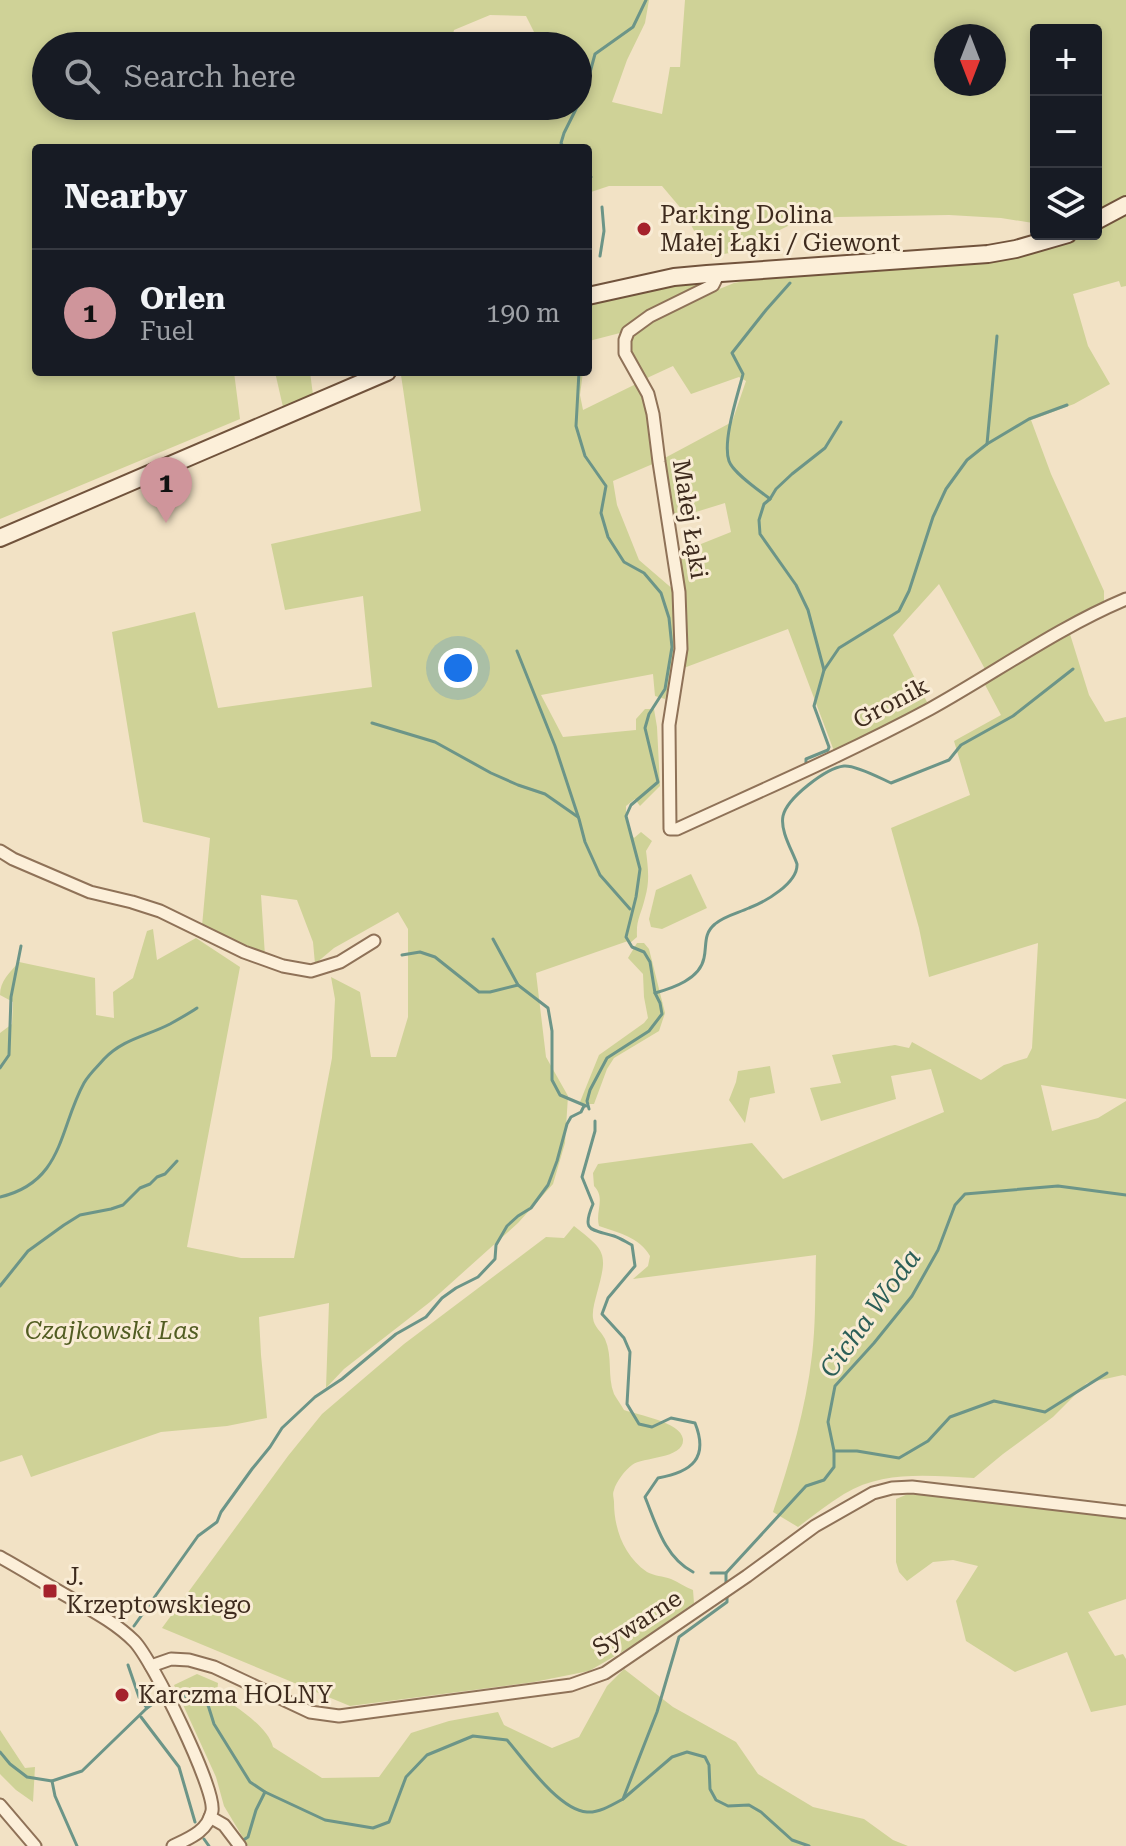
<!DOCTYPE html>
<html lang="en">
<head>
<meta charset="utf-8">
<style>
	body { margin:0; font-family:"Roboto Serif",serif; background:#20242c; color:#f1f3f6 }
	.controls { position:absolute; right:24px; top:24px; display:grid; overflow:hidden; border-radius:8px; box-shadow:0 4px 12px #0003 }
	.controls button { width:72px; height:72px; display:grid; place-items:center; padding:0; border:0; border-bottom:2px solid #363941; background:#171b24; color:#f1f3f6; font:40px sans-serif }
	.compass { position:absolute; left:934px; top:24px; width:72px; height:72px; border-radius:50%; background:#171b24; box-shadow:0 4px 12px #0003; rotate:180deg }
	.you { position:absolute; left:458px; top:668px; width:28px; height:28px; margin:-20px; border:6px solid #fff; border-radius:50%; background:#1a73e8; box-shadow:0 0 0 12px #1a73e833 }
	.badge { display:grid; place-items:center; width:52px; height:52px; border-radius:50%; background:#cf959b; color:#111; font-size:26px; font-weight:700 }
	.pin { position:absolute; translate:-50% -66px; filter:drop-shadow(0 2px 4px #0008) }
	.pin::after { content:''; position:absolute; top:42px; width:28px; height:24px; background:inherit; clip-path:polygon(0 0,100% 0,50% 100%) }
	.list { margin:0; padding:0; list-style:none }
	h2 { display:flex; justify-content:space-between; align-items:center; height:104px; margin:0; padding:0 32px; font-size:34px }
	h2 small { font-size:26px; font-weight:400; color:#9ea1a6 }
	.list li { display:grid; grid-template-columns:52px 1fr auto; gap:24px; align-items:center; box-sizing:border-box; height:128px; padding:0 32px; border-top:2px solid #363941 }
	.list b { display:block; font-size:30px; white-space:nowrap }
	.list p { margin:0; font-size:26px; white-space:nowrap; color:#9ea1a6 }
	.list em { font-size:26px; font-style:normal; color:#9ea1a6 }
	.icon { flex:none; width:44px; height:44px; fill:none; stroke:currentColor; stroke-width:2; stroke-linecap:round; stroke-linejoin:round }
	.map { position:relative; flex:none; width:1126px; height:1846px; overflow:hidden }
	.search { position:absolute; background:#171b24; box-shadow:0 4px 12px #0003; left:32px; top:32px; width:560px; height:88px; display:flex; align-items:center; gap:20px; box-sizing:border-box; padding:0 28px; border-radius:44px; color:#9ea1a6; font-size:30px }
	.panel { position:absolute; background:#171b24; box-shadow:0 4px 12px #0003; left:32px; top:144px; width:560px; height:232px; border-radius:8px }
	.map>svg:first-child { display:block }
</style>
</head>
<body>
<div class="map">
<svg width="1126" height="1846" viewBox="0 0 1126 1846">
	<rect width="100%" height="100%" fill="#f2e2c5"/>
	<g fill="#cfd297" fill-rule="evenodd">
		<path d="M0 0H649L645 23 627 60 612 102 662 114 670 67H680L685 0H1126V195L1096 211V30H1036V227L1033 223 1001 218 949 215 837 217 796 222 735 252 713 256 704 249 684 212 662 186H609L588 193V148H36V372H234L240 419 0 519ZM490 15 526 16 541 46H578V106H46V46H450L454 30ZM946 36H994V84H946Z"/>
		<path d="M1126 214V286L1121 287 1119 281 1073 294 1088 346 1110 384 1074 404 1031 420 1051 474 1104 591V602L986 671 939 584 893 635 928 704 871 736 834 751 788 629 681 669 676 554 731 532 725 503 670 520 661 460 732 422 746 381 739 377 691 394 673 366 647 378 632 356 630 342 636 329 661 313 734 283 766 277 805 273 961 265 1039 252 1089 234H1096V231Z"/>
		<path d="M704 282 701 287 642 313 629 323 620 333 589 341 588 345V303L668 286Z"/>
		<path d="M275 372H310L313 395 283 407Z"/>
		<path d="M408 372H583L580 395 583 410 638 383 644 394 655 463 613 481 617 505 639 560 675 591 676 634 673 668 665 699 655 696 653 674 541 695 563 737 636 730V719L645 709H654L657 727 660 786 640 806 635 799 626 806C626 817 626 828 634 838L641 832 652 841 646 851C648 867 650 882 645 898 641 915 636 919 637 937L630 943 628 941 536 973 546 1057 568 1096 565 1143 553 1184 518 1223 430 1302 344 1369 326 1388 329 1303 259 1317 261 1355 267 1418 227 1426 161 1432 31 1477 22 1455 0 1462V1033L12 1024 13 1002 0 995C0 981 10 972 19 962L95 978 96 1015 114 1018 113 992 133 978 147 931 153 929 157 960 196 938 240 967 187 1247 241 1258H294L332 1058 335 999 331 977 360 992 371 1057H396L408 1017V929L398 912 334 948 315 964 313 942 297 900 261 895 265 956 202 926 210 838 143 822 112 632 195 612 218 708 372 687 363 596 285 610 271 544 421 511 401 375Z"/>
		<path d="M1069 631 1089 695 1105 722 1126 717V1099L1041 1085 1052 1131 1098 1118 1126 1101V1376L1123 1375 1087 1383 1053 1417 1003 1454 974 1478C930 1476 884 1470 844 1494 828 1504 813 1516 798 1527L773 1512C790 1462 806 1408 812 1355 816 1322 815 1288 816 1255L633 1279 648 1266 650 1256C639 1237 619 1233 599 1226 595 1211 606 1198 594 1186L593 1173 598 1164 752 1143 783 1179 944 1112 931 1069 891 1076 896 1099 821 1121 810 1088 841 1083 832 1055 895 1045 909 1048 912 1042 981 1080 1004 1065 1027 1058 1032 1048 1038 943 929 977 919 928 891 828 970 795 954 741 1001 715 983 681Z"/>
		<path d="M691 874 707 908 662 929 651 927 649 919 656 890Z"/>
		<path d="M637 943H644L649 949 665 1013 659 1031 614 1058 607 1069 594 1104H584L580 1102 599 1055 644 1023 648 1018 644 997 643 974 628 958Z"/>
		<path d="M770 1066 775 1093 750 1098 745 1123 729 1100 736 1082 738 1071Z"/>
		<path d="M574 1226C606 1251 608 1253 597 1293 595 1301 592 1310 593 1318 594 1327 601 1331 605 1339 613 1357 607 1376 614 1394 617 1399 621 1405 624 1410 638 1415 681 1422 683 1439 685 1459 643 1457 632 1465 625 1470 616 1482 614 1490 612 1494 614 1498 614 1502 614 1529 624 1556 647 1572 654 1576 663 1576 671 1579 678 1582 685 1587 693 1590L694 1603 634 1645 589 1671 534 1682 350 1706 162 1628 288 1456 322 1414 404 1344 546 1237 564 1238Z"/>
		<path d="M908 1494 955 1497 1126 1519V1599L1088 1612 1115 1656 1123 1654 1126 1659V1705L1091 1712 1067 1652 1015 1672 966 1641 956 1601 978 1566 953 1560 933 1562 907 1581 899 1572 896 1562V1499Z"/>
		<path d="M624 1669 673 1707 736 1742 758 1774 813 1807 864 1819 893 1840 908 1846H248L224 1806 216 1777 174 1685 197 1674 218 1683 217 1693C234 1706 268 1726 273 1747L322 1778 379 1777 411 1733 449 1721 498 1712 504 1725 552 1748 579 1737 607 1686Z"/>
		<path d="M0 1730 25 1768 35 1767 33 1802 16 1790 0 1774Z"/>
	</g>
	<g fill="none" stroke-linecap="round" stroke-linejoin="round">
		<g stroke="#6c9588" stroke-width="3">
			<path d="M564 148 561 143 564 133 585 91 595 54 633 27 646 0"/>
			<path d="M588 174 591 177"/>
			<path d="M600 256 604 231 602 207"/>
			<path d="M588 333 589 329"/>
			<path d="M579 372 576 426 585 456 606 486 601 513 608 537 624 562 644 573 661 593 669 618 672 647 665 689 649 714 645 728 658 782 631 805 626 816 640 869 636 897 626 937 632 947 644 952 650 962 655 993 660 1003 662 1014 649 1031 607 1058 590 1090 587 1101 589 1109"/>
			<path d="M987 444 997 336"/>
			<path d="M770 499C760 491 733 473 729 461 722 441 738 394 743 374L732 353 766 310 790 283"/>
			<path d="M517 651 555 746 579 819 585 842 600 875 630 909"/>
			<path d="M824 670 839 648 899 611 909 591 933 517 946 489 967 460 987 444 1029 419 1067 405"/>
			<path d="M372 723 435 742 491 773 518 785 545 794 578 817"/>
			<path d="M806 765V759L828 750 829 747 814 706 824 670 808 610 796 585 760 534 759 520 764 504 770 499 776 489 792 474 825 448 841 422"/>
			<path d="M493 939 518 985 548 1008 552 1031V1080L560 1095 586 1106"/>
			<path d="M402 955 420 952 435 957 479 992H490L518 985"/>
			<path d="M655 993C673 988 700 979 704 958 707 945 703 934 715 924 724 916 738 913 749 908 765 902 798 883 797 864 792 850 780 831 783 816 787 798 826 768 844 766 856 765 880 778 891 783L949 760 961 745 1013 716 1073 669"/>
			<path d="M0 1068 9 1055 11 997 21 946"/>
			<path d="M595 1121V1131L582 1177 593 1204C581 1232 591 1229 614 1236 620 1238 626 1242 632 1245L635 1266 608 1298 602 1314 624 1338 630 1352 627 1404 639 1424 652 1427 671 1418 695 1423C709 1458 692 1472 658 1478L645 1497C656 1524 665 1558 693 1572"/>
			<path d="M0 1197C64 1182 59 1128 84 1083 89 1074 98 1066 104 1059 123 1039 147 1036 170 1024 179 1019 188 1014 197 1008"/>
			<path d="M0 1286 28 1251 64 1225 80 1215 111 1209 123 1205 140 1188 150 1184 157 1177 165 1174 177 1161"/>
			<path d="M834 1451H857L899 1458 928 1441 950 1417 994 1401 1045 1412 1107 1373"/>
			<path d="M711 1573H726"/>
			<path d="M726 1585V1573L806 1486 824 1480 834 1467V1451L828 1422 835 1386 874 1343 912 1296 938 1250 955 1205 965 1194 1058 1186 1126 1195"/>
			<path d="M134 1626 198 1536 217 1522 221 1512 252 1469 270 1447 282 1428 315 1397 342 1379 396 1334 426 1317 442 1298 456 1288 478 1277 495 1259 496 1245 507 1226 518 1216 531 1208 548 1185 557 1161 567 1124 571 1117 581 1112 584 1106"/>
			<path d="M128 1665 139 1697 147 1708"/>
			<path d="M171 1697 182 1695 208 1705 214 1724 250 1782 265 1792 325 1820 373 1828 389 1822 406 1777 427 1755 473 1736 507 1740C525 1761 559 1810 587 1812 599 1813 612 1805 623 1799L657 1712 679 1637 727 1602V1593"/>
			<path d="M141 1717 179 1767 195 1822"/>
			<path d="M0 1752 10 1764 27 1777 52 1781 82 1771 147 1708 157 1701 164 1699"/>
			<path d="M52 1781 55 1796 77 1846"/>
			<path d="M623 1799 672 1757 687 1752 705 1757 709 1765 710 1789 716 1800 728 1806 749 1805 761 1812 792 1840 809 1846"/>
			<path d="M204 1839 209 1846"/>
			<path d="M242 1841 248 1837 256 1810 265 1792"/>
		</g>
		<defs>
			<g id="street">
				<path d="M719 273 713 285 650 316 628 332 625 340V353L648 394 653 414 659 462 679 592 681 649 669 725 670 829H677C762 790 848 753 930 709 995 673 1057 628 1126 599"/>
				<path d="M0 851 13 859 90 892 132 902 160 911 244 952 283 966 311 971 340 962 374 941"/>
				<path d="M0 1557C25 1571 49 1586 74 1600 95 1612 117 1624 134 1641 152 1659 216 1789 212 1811 208 1831 190 1838 173 1846"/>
				<path d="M151 1666 171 1659 189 1660 214 1667 310 1712 339 1716 571 1685 605 1673 747 1576 815 1526 873 1493 892 1488 912 1487 1126 1512"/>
				<path d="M0 1805 35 1846"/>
				<path d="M210 1817 224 1825 240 1846"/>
			</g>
			<g id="secondary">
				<path d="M1096 221 1126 205"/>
				<path d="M588 296 674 277 707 274 988 254 1016 249 1068 234"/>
				<path d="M0 538 387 372"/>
			</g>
		</defs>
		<use href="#street" stroke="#8f7258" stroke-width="15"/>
		<use href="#secondary" stroke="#71533c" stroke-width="20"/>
		<use href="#street" stroke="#fcefd9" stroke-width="11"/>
		<use href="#secondary" stroke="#fcefd9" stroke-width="16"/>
	</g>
	<g fill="#a5222c" stroke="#f9ecd5" stroke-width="3">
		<circle cx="644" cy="229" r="8"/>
		<rect x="42" y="1583" width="16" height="16" rx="4"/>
		<circle cx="122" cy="1695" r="8"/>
	</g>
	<g text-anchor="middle" stroke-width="6" stroke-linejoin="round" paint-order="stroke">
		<g font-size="24" fill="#3e2b1e" stroke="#f9ecd5" text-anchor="start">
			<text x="660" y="223">Parking Dolina<tspan x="660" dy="28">Małej Łąki / Giewont</tspan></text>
			<text x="66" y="1585">J.<tspan x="66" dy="28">Krzeptowskiego</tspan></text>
			<text x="138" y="1703">Karczma HOLNY</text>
		</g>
		<g font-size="24" fill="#3e2b1e" stroke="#f9ecd5">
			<text transform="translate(690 519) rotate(81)" y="8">Małej Łąki</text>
			<text transform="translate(891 703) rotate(-28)" y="8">Gronik</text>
			<text transform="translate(637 1623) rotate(-33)" y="8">Sywarne</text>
		</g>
		<g font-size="24" font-style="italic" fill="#525d22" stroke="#f9ecd5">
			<text x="112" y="1339">Czajkowski Las</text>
		</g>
		<g font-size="26" font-style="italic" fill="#2c5f58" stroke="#f9ecd5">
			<text transform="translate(870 1313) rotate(-54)" y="9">Cicha Woda</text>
		</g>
	</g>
</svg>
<div class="controls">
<button>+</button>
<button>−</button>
<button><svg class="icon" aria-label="layers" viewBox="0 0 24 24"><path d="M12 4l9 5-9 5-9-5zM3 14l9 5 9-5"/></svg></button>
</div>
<svg class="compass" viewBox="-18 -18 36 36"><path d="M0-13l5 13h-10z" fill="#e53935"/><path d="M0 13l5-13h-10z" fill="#9ea1a6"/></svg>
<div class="you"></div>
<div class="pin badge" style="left:166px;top:523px">1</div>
<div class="search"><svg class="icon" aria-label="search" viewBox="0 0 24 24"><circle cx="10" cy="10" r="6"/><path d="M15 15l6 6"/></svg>Search here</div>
<section class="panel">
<h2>Nearby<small></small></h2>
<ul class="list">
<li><span class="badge">1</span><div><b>Orlen</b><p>Fuel</p></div><em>190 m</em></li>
</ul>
</section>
</div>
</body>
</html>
